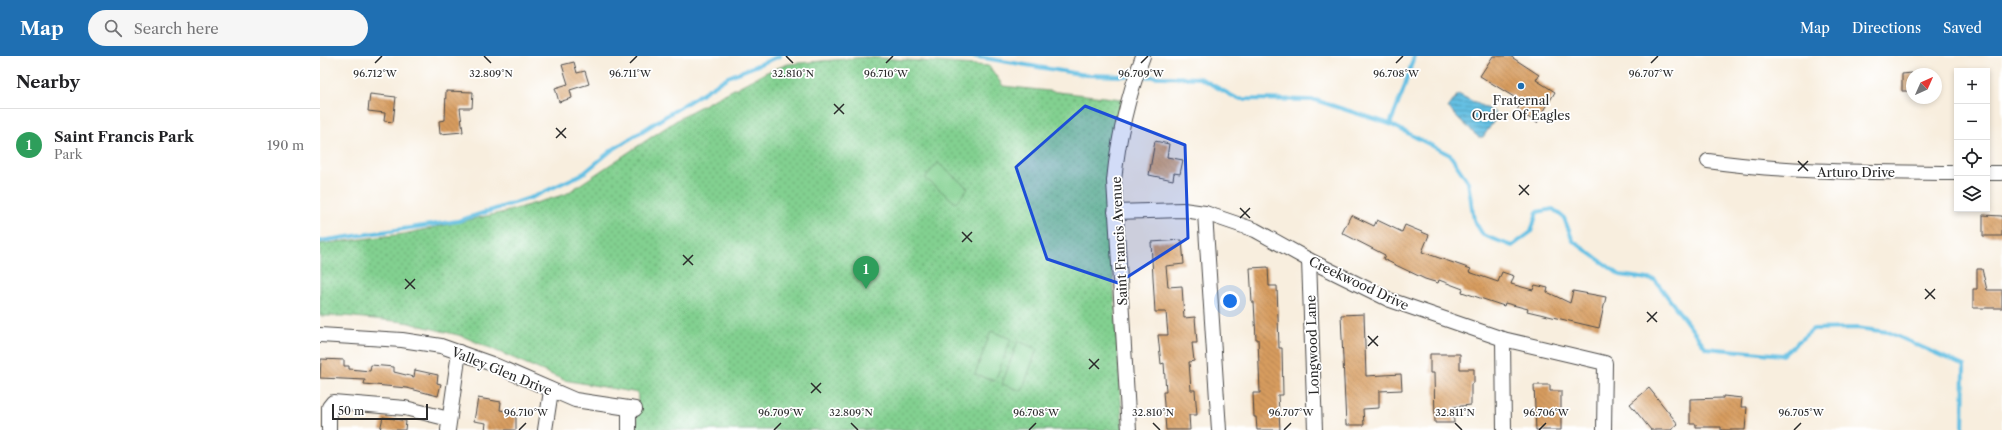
<!DOCTYPE html>
<html lang="en">
<head>
<meta charset="utf-8">
<style>
	body { margin:0; font-family:"Libre Caslon Text",serif; background:#f6f6f6; color:#202124 }
	.controls { position:absolute; right:12px; top:12px; display:grid; overflow:hidden; border-radius:0px; box-shadow:0 2px 6px #0003 }
	.controls button { width:36px; height:36px; display:grid; place-items:center; padding:0; border:0; border-bottom:1px solid #e0e0e0; background:#fff; color:#202124; font:20px sans-serif }
	.compass { position:absolute; left:1586px; top:12px; width:36px; height:36px; border-radius:50%; background:#fff; box-shadow:0 2px 6px #0003; rotate:45deg }
	.scale { position:absolute; left:12px; bottom:10px; width:96px; box-sizing:border-box; padding-left:4px; border:2px solid #2b2b2b; border-top:0; font-size:11px; line-height:14px; white-space:nowrap; color:#2b2b2b; -webkit-text-stroke:3px #fff; paint-order:stroke }
	.you { position:absolute; left:910px; top:245px; width:14px; height:14px; margin:-10px; border:3px solid #fff; border-radius:50%; background:#1a73e8; box-shadow:0 0 0 6px #1a73e833 }
	.badge { display:grid; place-items:center; width:26px; height:26px; border-radius:50%; background:#1f6fb2; color:#fff; font-size:13px; font-weight:700 }
	.pin { position:absolute; translate:-50% -33px; filter:drop-shadow(0 1px 2px #0008) }
	.pin::after { content:''; position:absolute; top:21px; width:14px; height:12px; background:inherit; clip-path:polygon(0 0,100% 0,50% 100%) }
	.list { margin:0; padding:0; list-style:none }
	h2 { display:flex; justify-content:space-between; align-items:center; height:52px; margin:0; padding:0 16px; font-size:17px }
	h2 small { font-size:13px; font-weight:400; color:#757577 }
	.list li { display:grid; grid-template-columns:26px 1fr auto; gap:12px; align-items:center; box-sizing:border-box; height:72px; padding:0 16px; border-top:1px solid #e0e0e0 }
	.list b { display:block; font-size:15px; white-space:nowrap }
	.list p { margin:0; font-size:13px; white-space:nowrap; color:#757577 }
	.list em { font-size:13px; font-style:normal; color:#757577 }
	.icon { flex:none; width:22px; height:22px; fill:none; stroke:currentColor; stroke-width:2; stroke-linecap:round; stroke-linejoin:round }
	.map { position:relative; flex:none; width:1682px; height:374px; overflow:hidden }
	header { display:flex; align-items:center; gap:24px; box-sizing:border-box; height:56px; padding:0 20px; background:#1f6fb2; color:#fff }
	header strong { font-size:19px }
	nav { display:flex; gap:22px; margin-inline-start:auto; font-size:14px }
	.search { width:280px; height:36px; background:#f6f6f6; display:flex; align-items:center; gap:10px; box-sizing:border-box; padding:0 14px; border-radius:22px; color:#757577; font-size:15px }
	main { display:flex }
	aside { flex:1; background:#fff }
	.map>svg:first-child { display:block }
</style>
</head>
<body>
<header>
<strong>Map</strong>
<div class="search"><svg class="icon" aria-label="search" viewBox="0 0 24 24"><circle cx="10" cy="10" r="6"/><path d="M15 15l6 6"/></svg>Search here</div>
<nav><a>Map</a><a>Directions</a><a>Saved</a></nav>
</header>
<main>
<aside>
<h2>Nearby<small></small></h2>
<ul class="list">
<li><span class="badge" style="background:#2e9e5b">1</span><div><b>Saint Francis Park</b><p>Park</p></div><em>190 m</em></li>
</ul>
</aside>
<div class="map">
<svg width="1682" height="374" viewBox="0 0 1682 374">
	<defs>
		<pattern id="grass-dots" width="8" height="8" patternUnits="userSpaceOnUse"><rect width="8" height="8" fill="#82d090"/><path d="M2 2h.1M6 6h.1" fill="none" stroke="#6ba976" stroke-width="1.8" stroke-linecap="round"/></pattern>
		<pattern id="water-rules" width="6" height="5" patternUnits="userSpaceOnUse"><rect width="6" height="5" fill="#65c0e3"/><path d="M0 2.5h6" fill="none" stroke="#539cb8"/></pattern>
		<pattern id="building-back-hatch" width="6" height="6" patternUnits="userSpaceOnUse"><rect width="6" height="6" fill="#d79c5e"/><path d="M-1 5l2 2M0 0l6 6M5-1l2 2" fill="none" stroke="#af7f4e"/></pattern>
	</defs>
	<rect width="100%" height="100%" fill="#fff"/>
	<filter id="ink" filterUnits="userSpaceOnUse"><feTurbulence type="fractalNoise" baseFrequency=".025" numOctaves="2"/><feDisplacementMap in="SourceGraphic" scale="8" xChannelSelector="R" yChannelSelector="G"/><feConvolveMatrix kernelMatrix="1 2 1 2 8 2 1 2 1" color-interpolation-filters="sRGB"/></filter>
	<filter id="wash" filterUnits="userSpaceOnUse"><feTurbulence type="fractalNoise" baseFrequency=".012" numOctaves="4" result="noise"/><feDisplacementMap in="SourceGraphic" scale="16" xChannelSelector="R" yChannelSelector="G"/><feGaussianBlur stdDeviation="0.9" result="paint"/><feColorMatrix in="noise" values="0 0 0 0 0 0 0 0 0 0 0 0 0 0 0 0 0 1.4 0 .05"/><feComposite in="paint" operator="in"/></filter>
	<g filter="url(#wash)">
		<rect width="100%" height="100%" fill="#f8eede"/>
		<path fill="url(#grass-dots)" stroke="#567e5e" d="M546 1 669 10 683 30 802 43 786 110 803 374H316L318 337 244 324 142 280 85 266 24 260H0V188L84 178 185 156 246 138 366 58 447 16 468 8Z"/>
		<g fill="#82d090" stroke="#567e5e">
			<path d="M618 107 648 132 636 147 605 122Z"/>
			<path d="M671 275 691 283 675 325 655 318Z"/>
			<path d="M698 285 717 293 702 335 682 328Z"/>
		</g>
		<path fill="url(#water-rules)" stroke="#487687" d="M1138 38 1176 57V62L1163 81H1158L1128 52Z"/>
		<g fill="none" stroke-linecap="round" stroke-linejoin="round">
			<g stroke="#65c0e3" stroke-width="4">
				<path d="M652 0 766 19 880 22 918 43 995 44 1070 68 1130 99 1148 126 1154 164 1163 179 1192 190 1211 176 1217 156 1233 153 1244 162 1253 185 1300 219 1335 224 1386 292 1463 299 1493 273 1537 272 1568 276 1644 310 1643 374"/>
				<path d="M1070 68 1083 35 1094 0"/>
				<path d="M0 185 138 165 213 141 264 117 292 94 408 21 460 0"/>
			</g>
		</g>
		<g id="blocks">
			<g fill="url(#building-back-hatch)">
				<path d="M1173 0H1190L1219 19 1216 24 1235 36 1217 67 1197 54 1202 46 1160 20Z"/>
				<path d="M254 6 257 17 265 15 269 28 250 34 252 42 239 46 235 32 248 28 242 9Z"/>
				<path d="M1592 17V35H1582V18Z"/>
				<path d="M126 35 153 36 152 52H140L143 76 120 78 119 65 125 64Z"/>
				<path d="M50 38 76 41 73 66 64 65 65 57 48 55Z"/>
				<path d="M835 85 849 88 847 101 863 104 860 118 854 117 853 124 829 119Z"/>
				<path d="M1031 159 1054 170 1057 164 1082 176 1085 169 1109 179 1102 196 1151 213 1149 216 1178 226 1182 216 1194 220 1191 228 1213 234 1215 229 1228 232 1227 236 1250 247 1253 235 1286 241 1279 272 1207 255 1208 253 1185 247 1184 250 1142 236 1143 233 1119 224 1118 227 1105 223 1063 203 1065 199 1022 177Z"/>
				<path d="M1663 159 1682 160V180H1663Z"/>
				<path d="M862 184 864 208 846 210 848 231 862 230 864 262 875 261 877 287H872L874 305 869 306 871 334H875L877 359H869L870 374H846L843 336H846L844 307 841 308 838 279H848L846 256H835L831 186Z"/>
				<path d="M948 211 949 230H957L959 292H962L963 339H958L960 374H937L936 361H934L933 337H940L938 283H936L934 246H932L930 212Z"/>
				<path d="M1657 213H1662L1667 234H1682V252H1653V233H1657Z"/>
				<path d="M1044 258 1046 320 1081 318 1082 334 1059 335V352L1043 353 1044 369H1026L1021 259Z"/>
				<path d="M1110 298H1140V313H1154V327L1151 328V349L1133 351 1134 367H1115L1114 317H1110Z"/>
				<path d="M1 303 24 304V310H29V313L50 315 51 309 74 311V316L94 321 95 314 118 319 117 327 121 328 118 340 87 332 44 328 45 324 0 322Z"/>
				<path d="M1214 329H1230V335H1241V374H1216Z"/>
				<path d="M1329 332 1358 368 1351 374H1331L1310 348Z"/>
				<path d="M1403 340 1422 342 1421 351H1427L1425 374H1401V371H1376V368H1370V343L1403 342Z"/>
				<path d="M158 342 181 346 180 354 196 357V374H165L166 367 154 365Z"/>
				<path d="M63 361 86 365 85 374H60Z"/>
			</g>
		</g>
	</g>
	<g filter="url(#ink)">
		<use href="#blocks" fill-opacity="0" stroke="#4a4846" stroke-width="1"/>
		<g fill="none" stroke-linecap="round" stroke-linejoin="round">
			<defs>
				<g id="minor">
					<path d="M1388 105C1472 117 1552 116 1637 117"/>
					<path d="M1667 117H1682"/>
					<path d="M795 156 863 154 885 157 935 174 989 204 1070 244 1183 283 1285 307 1284 374"/>
					<path d="M885 157 899 374"/>
					<path d="M989 204 995 374"/>
					<path d="M0 279 82 284 121 290 172 308 255 344 315 353"/>
					<path d="M1183 283 1184 374"/>
					<path d="M9 374V351L13 346 85 352 129 363"/>
					<path d="M128 374 139 296"/>
					<path d="M225 374 231 335"/>
					<path d="M309 374V352"/>
					<path d="M809 374 794 125C798 83 808 40 823 0"/>
				</g>
			</defs>
			<use href="#minor" stroke="#4a4846" stroke-width="16"/>
			<use href="#minor" stroke="#fff" stroke-width="14"/>
		</g>
	</g>
	<path fill="#1d4ed8" fill-opacity="0.2" stroke="#1d4ed8" stroke-width="3" stroke-linejoin="round" d="M765 50 865 89 868 182 798 227 727 203 696 111Z"/>
	<path fill="none" stroke="#2b2b2b" stroke-width="1.5" d="M164 0 171 7M466 0 473 7M55 7 62 0M310 7 317 0M566 7 573 0M821 7 828 0M1076 7 1083 0M1331 7 1338 0M514 48 524 58M514 58 524 48M236 72 246 82M236 82 246 72M1478 105 1488 115M1478 115 1488 105M1199 129 1209 139M1199 139 1209 129M920 152 930 162M920 162 930 152M642 176 652 186M642 186 652 176M363 199 373 209M363 209 373 199M85 223 95 233M85 233 95 223M1605 233 1615 243M1605 243 1615 233M1327 256 1337 266M1327 266 1337 256M1048 280 1058 290M1048 290 1058 280M769 303 779 313M769 313 779 303M491 327 501 337M491 337 501 327M531 367 538 374M833 367 840 374M1135 367 1142 374M199 374 206 367M454 374 461 367M709 374 716 367M964 374 971 367M1219 374 1226 367M1474 374 1481 367"/>
	<circle fill="#1f6fb2" stroke="#fff" stroke-width="1.5" cx="1201" cy="30" r="4"/>
	<g text-anchor="middle" stroke-width="3.5" stroke-linejoin="round" paint-order="stroke">
		<g font-size="13" fill="#2b2b2b" stroke="#fff">
			<text x="1201" y="49">Fraternal<tspan x="1201" dy="15">Order Of Eagles</tspan></text>
		</g>
		<g font-size="13" fill="#2b2b2b" stroke="#fff">
			<text x="1536" y="121">Arturo Drive</text>
			<text transform="translate(799 185) rotate(-93)" y="5">Saint Francis Avenue</text>
			<text transform="translate(1039 227) rotate(25)" y="5">Creekwood Drive</text>
			<text transform="translate(992 289) rotate(-92)" y="5">Longwood Lane</text>
			<text transform="translate(182 315) rotate(22)" y="5">Valley Glen Drive</text>
		</g>
	</g>
	<g font-size="10" text-anchor="middle" fill="#2b2b2b" stroke="#fff" stroke-width="3.5" stroke-linejoin="round" paint-order="stroke">
		<text x="55" y="21">96.712°W</text>
		<text x="171" y="21">32.809°N</text>
		<text x="310" y="21">96.711°W</text>
		<text x="473" y="21">32.810°N</text>
		<text x="1076" y="21">96.708°W</text>
		<text x="566" y="21">96.710°W</text>
		<text x="821" y="21">96.709°W</text>
		<text x="1331" y="21">96.707°W</text>
		<text x="206" y="360">96.710°W</text>
		<text x="461" y="360">96.709°W</text>
		<text x="531" y="360">32.809°N</text>
		<text x="716" y="360">96.708°W</text>
		<text x="833" y="360">32.810°N</text>
		<text x="971" y="360">96.707°W</text>
		<text x="1135" y="360">32.811°N</text>
		<text x="1226" y="360">96.706°W</text>
		<text x="1481" y="360">96.705°W</text>
	</g>
</svg>
<div class="controls">
<button>+</button>
<button>−</button>
<button><svg class="icon" aria-label="locate" viewBox="0 0 24 24"><circle cx="12" cy="12" r="6"/><path d="M12 2v4M12 18v4M2 12h4M18 12h4"/></svg></button>
<button><svg class="icon" aria-label="layers" viewBox="0 0 24 24"><path d="M12 4l9 5-9 5-9-5zM3 14l9 5 9-5"/></svg></button>
</div>
<svg class="compass" viewBox="-18 -18 36 36"><path d="M0-13l5 13h-10z" fill="#e53935"/><path d="M0 13l5-13h-10z" fill="#757577"/></svg>
<div class="scale">50 m</div>
<div class="you"></div>
<div class="pin badge" style="left:546px;top:233px;background:#2e9e5b">1</div>
</div>
</main>
</body>
</html>
